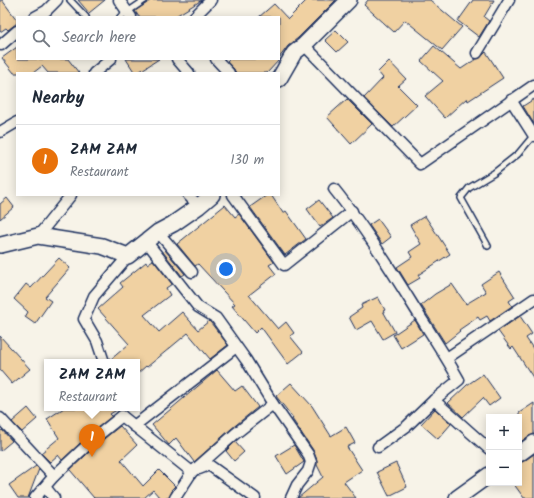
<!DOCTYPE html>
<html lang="en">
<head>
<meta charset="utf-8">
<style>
	body { margin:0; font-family:Kalam,sans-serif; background:#f2f2f3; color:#1f2937 }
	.controls { position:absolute; right:12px; bottom:12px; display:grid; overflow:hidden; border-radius:0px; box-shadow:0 2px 10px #0003 }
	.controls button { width:36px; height:36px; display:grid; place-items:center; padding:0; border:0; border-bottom:1px solid #e0e1e3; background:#fff; color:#1f2937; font:20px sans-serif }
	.you { position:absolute; left:226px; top:269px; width:14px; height:14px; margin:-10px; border:3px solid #fff; border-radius:50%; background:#1a73e8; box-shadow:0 0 0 6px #1a73e833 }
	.badge { display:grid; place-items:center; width:26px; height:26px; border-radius:50%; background:#0b8043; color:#fff; font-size:13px; font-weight:700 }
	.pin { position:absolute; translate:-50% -33px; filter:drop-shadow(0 1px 2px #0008) }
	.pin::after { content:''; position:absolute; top:21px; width:14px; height:12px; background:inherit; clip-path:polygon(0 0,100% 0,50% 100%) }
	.popup { position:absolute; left:44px; top:359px; width:96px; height:52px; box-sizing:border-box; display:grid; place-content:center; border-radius:0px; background:#fff; filter:drop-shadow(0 1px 3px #0005); font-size:13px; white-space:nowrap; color:#747a83 }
	.popup b { font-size:15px; color:#1f2937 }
	.popup::after { content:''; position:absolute; left:50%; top:100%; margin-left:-8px; border:8px solid transparent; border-top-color:#fff }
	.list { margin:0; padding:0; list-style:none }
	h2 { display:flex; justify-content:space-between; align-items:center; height:52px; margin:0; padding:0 16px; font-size:17px }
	h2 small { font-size:13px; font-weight:400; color:#747a83 }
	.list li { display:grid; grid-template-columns:26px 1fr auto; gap:12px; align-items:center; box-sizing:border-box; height:72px; padding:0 16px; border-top:1px solid #e0e1e3 }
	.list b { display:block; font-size:15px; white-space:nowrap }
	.list p { margin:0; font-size:13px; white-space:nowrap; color:#747a83 }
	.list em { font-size:13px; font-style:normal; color:#747a83 }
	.icon { flex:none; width:22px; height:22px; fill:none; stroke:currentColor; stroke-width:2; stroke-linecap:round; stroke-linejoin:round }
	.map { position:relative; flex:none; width:534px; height:498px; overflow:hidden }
	.search { position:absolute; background:#fff; box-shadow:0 2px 10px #0003; left:16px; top:16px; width:264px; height:44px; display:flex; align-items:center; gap:10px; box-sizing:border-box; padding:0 14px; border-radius:0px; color:#747a83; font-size:15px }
	.panel { position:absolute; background:#fff; box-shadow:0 2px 10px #0003; left:16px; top:72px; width:264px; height:124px; border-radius:0px }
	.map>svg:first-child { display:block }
</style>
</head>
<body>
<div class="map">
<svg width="534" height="498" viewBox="0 0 534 498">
	<rect width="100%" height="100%" fill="#f7f3e8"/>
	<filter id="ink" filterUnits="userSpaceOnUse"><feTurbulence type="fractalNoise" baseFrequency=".025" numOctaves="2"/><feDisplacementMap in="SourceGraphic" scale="8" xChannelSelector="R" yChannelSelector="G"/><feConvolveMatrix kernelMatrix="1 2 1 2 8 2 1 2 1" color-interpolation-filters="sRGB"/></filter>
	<g filter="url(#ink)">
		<g fill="#f0d1a2" stroke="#1b2f5e">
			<path d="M0 0H2L17 20V23L8 30 6 28 0 32Z"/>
			<path d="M78 0H105L89 13Z"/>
			<path d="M151 0H202L174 17H139L135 11Z"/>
			<path d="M307 0H336L298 38 288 46 279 58V17H259L274 4 288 19Z"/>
			<path d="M368 0H430L462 27 442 50 405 20 394 32 364 5Z"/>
			<path d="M473 0H494L484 17 489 21 479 37 458 21Z"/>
			<path d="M336 30 348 42 337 52 325 40Z"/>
			<path d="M434 46 461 69 476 59 480 58 486 52 503 78 468 101 467 98 445 118 425 96 443 81 421 61Z"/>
			<path d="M17 47V59H68L79 73H48L42 66 33 73H14L2 58Z"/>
			<path d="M126 59H159L137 73H135Z"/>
			<path d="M230 59H280L267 73H235L234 69 227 62Z"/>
			<path d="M389 61 406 79 398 86 417 105 393 127 364 98 383 78 378 72Z"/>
			<path d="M347 99 372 124 351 144 327 117Z"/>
			<path d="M534 99V124L523 106Z"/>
			<path d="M267 195H271L283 213 286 211 306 239 285 255 250 207Z"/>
			<path d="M7 198 14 207 0 219V204Z"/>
			<path d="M319 200 333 218 320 227 307 209Z"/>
			<path d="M225 205 235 217 239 214 274 262 269 265 276 274 249 295 278 329 286 322 294 333 290 336 303 352 288 364 261 327 255 333 232 306 235 304 198 264 195 266 177 244Z"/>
			<path d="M425 216 450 254 418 275 420 278 408 285 397 267 412 257 409 252 421 244 410 225Z"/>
			<path d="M378 219 391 237 382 244 369 225Z"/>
			<path d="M165 250 185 274 182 276 163 252Z"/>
			<path d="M59 258 70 268 45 297 51 301 35 324 25 317 28 312 14 299 26 284 31 288Z"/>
			<path d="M153 260 172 284 166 288 170 295 144 315 159 332 182 312 198 330 209 321 211 323 228 345 210 359 188 333 147 367 146 366 137 374V362H110V360L129 344 98 309 123 287 120 283 146 262 147 264Z"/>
			<path d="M499 272 515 297 509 301 512 306 490 321 487 316 480 320 478 317 459 330 460 331 445 343 421 305 435 294 452 284 466 304 486 292 481 284Z"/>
			<path d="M378 297 385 310 383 311 395 332 383 339 372 321 356 330 349 317 362 308 361 305Z"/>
			<path d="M520 316 532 334 526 338 534 350V379L513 347 511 349 498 331Z"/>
			<path d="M415 320 423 334 401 348 393 335Z"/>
			<path d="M0 336 30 369 12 384 0 370Z"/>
			<path d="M217 370 235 391 242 386 258 407 231 429 194 462 176 438 169 445 152 425Z"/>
			<path d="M483 374 500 398 489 406 483 398 463 417 448 403 467 385Z"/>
			<path d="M291 383 312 406 331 436 346 427 355 443 347 447 362 470 344 482 356 498H298L323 477 317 465V460L313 450 292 419 293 418 276 396Z"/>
			<path d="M534 403V434L529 436 519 443V413Z"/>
			<path d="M28 408 37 419 22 432 12 422Z"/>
			<path d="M64 408H120L110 414 112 416 92 432 62 460 58 455 50 462 41 453 59 438 47 419Z"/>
			<path d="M435 409 451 424 438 439 421 424Z"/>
			<path d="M120 426 137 445 121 460 143 486 159 470 175 486 171 490 172 491 169 498H160L153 490 144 498H94L70 470 100 442Z"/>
			<path d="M2 430 12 441 0 451V432Z"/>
			<path d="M235 442 244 452 234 461 226 451Z"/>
			<path d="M294 445 304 462 287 474 276 456Z"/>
			<path d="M534 454V498H524L513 483H519V463L524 461Z"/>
			<path d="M396 463 407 487 389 496 377 472Z"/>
			<path d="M36 466 39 469 28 498H18L9 485Z"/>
		</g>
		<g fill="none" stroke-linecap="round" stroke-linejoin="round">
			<defs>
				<g id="lane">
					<path d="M70 0 86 17"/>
					<path d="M120 17 145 0"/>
					<path d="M488 246 461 198 469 188 494 173 518 154 533 136"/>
				</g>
				<g id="street">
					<path d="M119 0 131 17"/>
					<path d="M35 17 46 11 57 0"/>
					<path d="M194 17 211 0"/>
					<path d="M1 45 17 31"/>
					<path d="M304 45 420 164 534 85"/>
					<path d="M477 53 509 0"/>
					<path d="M177 59 189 73"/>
					<path d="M216 59 229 73"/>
					<path d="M94 73 111 59"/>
					<path d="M511 100 534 136"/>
					<path d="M0 132 17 122"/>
					<path d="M334 189C363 225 387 263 411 302 427 328 444 353 459 380L434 400 407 426 378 447"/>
					<path d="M188 195 199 206"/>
					<path d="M233 195 284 265 352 211"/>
					<path d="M158 232 192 272"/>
					<path d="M38 236 71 195"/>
					<path d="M146 241 198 307 216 318 246 360 273 404 308 454 311 462 308 471 297 485 291 498"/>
					<path d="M447 358 534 299"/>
					<path d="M104 362 97 341 84 319 94 296 128 256"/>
					<path d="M434 400 489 449"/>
					<path d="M122 416 192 472"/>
					<path d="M0 418 54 476"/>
					<path d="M134 426 236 347"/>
					<path d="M199 469 209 465 255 498"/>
					<path d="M45 487 54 498"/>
					<path d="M35 498 54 476 96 437 122 416"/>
					<path d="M175 498 192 472 235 434 273 404"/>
				</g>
				<g id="secondary">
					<path d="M279 79 294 53 304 45 349 0"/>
					<path d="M0 245H1L38 236 102 246 128 256 158 232 173 224 199 206 212 195"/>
					<path d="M519 454 534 443"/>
					<path d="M457 498 489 475"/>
				</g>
			</defs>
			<use href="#lane" stroke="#1b2f5e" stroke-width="8"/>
			<use href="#street" stroke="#1b2f5e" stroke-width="13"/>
			<use href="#secondary" stroke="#1b2f5e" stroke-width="18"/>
			<use href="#lane" stroke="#f7f3e8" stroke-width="5"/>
			<use href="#street" stroke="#f7f3e8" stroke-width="10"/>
			<use href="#secondary" stroke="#f7f3e8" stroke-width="15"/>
		</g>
	</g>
</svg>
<div class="controls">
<button>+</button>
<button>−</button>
</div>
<div class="you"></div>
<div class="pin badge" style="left:92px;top:457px;background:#e8710a">1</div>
<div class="popup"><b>ZAM ZAM</b>Restaurant</div>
<div class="search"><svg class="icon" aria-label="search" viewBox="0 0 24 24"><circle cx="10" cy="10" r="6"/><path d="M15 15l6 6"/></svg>Search here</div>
<section class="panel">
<h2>Nearby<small></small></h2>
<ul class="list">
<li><span class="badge" style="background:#e8710a">1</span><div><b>ZAM ZAM</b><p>Restaurant</p></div><em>130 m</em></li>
</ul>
</section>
</div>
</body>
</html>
